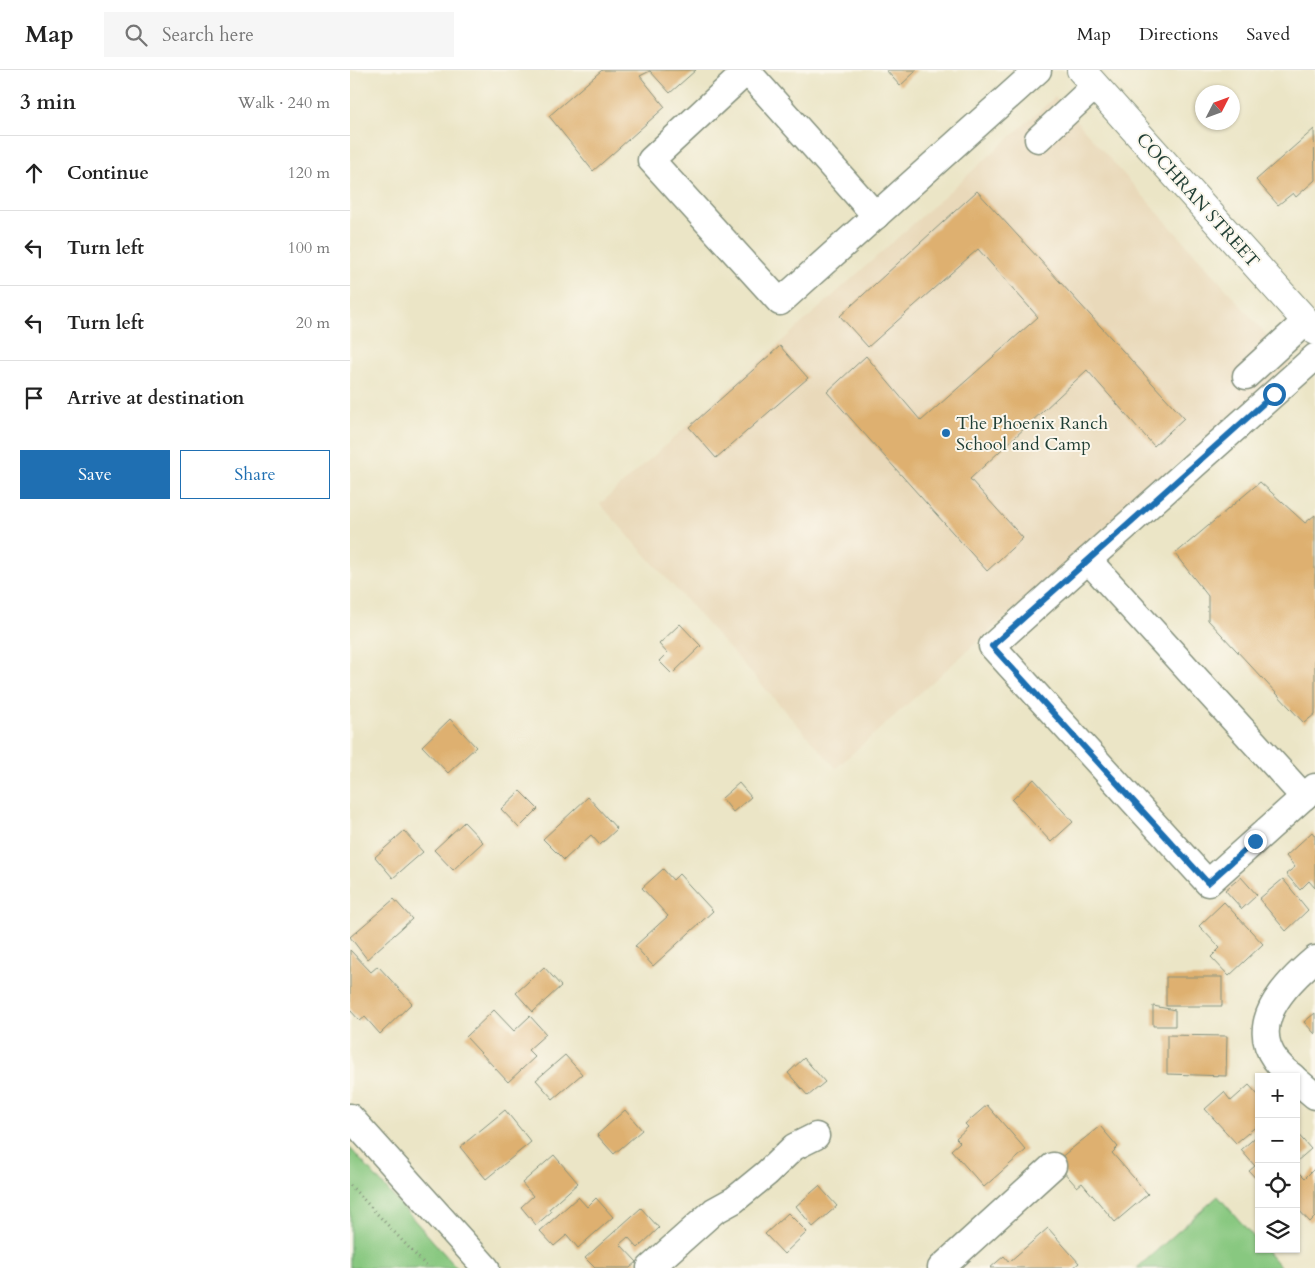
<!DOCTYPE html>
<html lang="en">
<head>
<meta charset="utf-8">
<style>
	body { margin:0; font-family:Cardo,serif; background:#f6f6f6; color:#222 }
	.controls { position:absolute; right:15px; bottom:15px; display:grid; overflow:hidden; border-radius:0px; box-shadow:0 1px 4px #0004 }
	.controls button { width:45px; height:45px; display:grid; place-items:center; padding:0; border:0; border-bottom:1px solid #e0e0e0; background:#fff; color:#222; font:25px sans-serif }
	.compass { position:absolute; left:845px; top:15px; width:45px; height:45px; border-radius:50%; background:#fff; box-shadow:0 1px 4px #0004; rotate:48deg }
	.stop { position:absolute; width:15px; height:15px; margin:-11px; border:4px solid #1f6fb2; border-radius:50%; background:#fff }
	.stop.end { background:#1f6fb2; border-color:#fff; box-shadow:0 1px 5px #0008 }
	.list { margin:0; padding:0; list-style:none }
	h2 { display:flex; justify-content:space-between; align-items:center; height:65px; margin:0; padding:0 20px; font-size:21px }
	h2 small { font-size:16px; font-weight:400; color:#767676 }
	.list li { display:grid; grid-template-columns:32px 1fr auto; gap:15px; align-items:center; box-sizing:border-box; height:75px; padding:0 20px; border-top:1px solid #e0e0e0 }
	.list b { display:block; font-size:19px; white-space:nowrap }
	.list em { font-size:16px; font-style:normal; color:#767676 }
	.actions { display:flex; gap:10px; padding:15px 20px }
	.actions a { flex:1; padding:11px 0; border:1px solid #1f6fb2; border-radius:0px; text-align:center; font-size:18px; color:#1f6fb2 }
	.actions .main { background:#1f6fb2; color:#fff }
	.icon { flex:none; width:28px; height:28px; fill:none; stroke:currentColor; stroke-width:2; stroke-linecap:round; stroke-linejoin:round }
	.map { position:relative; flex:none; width:965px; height:1198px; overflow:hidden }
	header { display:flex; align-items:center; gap:30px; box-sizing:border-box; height:70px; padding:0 25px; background:#fff; border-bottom:1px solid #e0e0e0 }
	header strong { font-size:24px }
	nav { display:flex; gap:28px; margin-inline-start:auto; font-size:18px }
	.search { width:350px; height:45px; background:#f6f6f6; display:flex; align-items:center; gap:12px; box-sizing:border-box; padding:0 18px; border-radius:0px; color:#767676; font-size:19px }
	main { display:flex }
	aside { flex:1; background:#fff }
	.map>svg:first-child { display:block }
</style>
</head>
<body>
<header>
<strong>Map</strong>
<div class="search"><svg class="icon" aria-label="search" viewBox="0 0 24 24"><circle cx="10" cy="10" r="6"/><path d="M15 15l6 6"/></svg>Search here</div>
<nav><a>Map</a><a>Directions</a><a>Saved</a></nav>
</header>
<main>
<aside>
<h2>3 min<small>Walk · 240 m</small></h2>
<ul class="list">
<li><svg class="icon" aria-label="ahead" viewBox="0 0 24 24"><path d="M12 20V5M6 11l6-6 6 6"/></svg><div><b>Continue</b></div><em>120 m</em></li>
<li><svg class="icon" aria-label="left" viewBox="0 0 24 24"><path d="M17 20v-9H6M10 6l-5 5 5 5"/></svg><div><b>Turn left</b></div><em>100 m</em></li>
<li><svg class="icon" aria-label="left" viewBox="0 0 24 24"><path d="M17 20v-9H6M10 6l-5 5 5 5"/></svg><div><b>Turn left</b></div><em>20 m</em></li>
<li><svg class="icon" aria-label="arrive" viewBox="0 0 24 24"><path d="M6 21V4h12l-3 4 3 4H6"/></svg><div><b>Arrive at destination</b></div></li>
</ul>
<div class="actions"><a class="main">Save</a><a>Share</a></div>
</aside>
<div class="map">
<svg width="965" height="1198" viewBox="0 0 965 1198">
	<rect width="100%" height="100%" fill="#fbf7ec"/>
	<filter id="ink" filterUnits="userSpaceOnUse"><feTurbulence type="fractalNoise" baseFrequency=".02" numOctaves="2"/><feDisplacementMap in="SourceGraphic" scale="10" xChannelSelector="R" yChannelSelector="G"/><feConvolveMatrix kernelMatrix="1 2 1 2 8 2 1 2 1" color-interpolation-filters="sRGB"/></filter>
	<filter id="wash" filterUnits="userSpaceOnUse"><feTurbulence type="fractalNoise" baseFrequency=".0096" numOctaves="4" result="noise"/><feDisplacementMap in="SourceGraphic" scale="20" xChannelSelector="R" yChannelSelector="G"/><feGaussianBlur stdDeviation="1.12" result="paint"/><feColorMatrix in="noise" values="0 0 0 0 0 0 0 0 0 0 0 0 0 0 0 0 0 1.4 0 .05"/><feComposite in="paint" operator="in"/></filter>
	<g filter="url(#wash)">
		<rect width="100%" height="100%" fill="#ebe5c6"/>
		<path fill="#e9d9ba" d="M705 27 941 292 486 698 250 434Z"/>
		<g fill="#88c880" stroke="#54825a">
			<path d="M0 1078 107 1198H0Z"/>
			<path d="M868 1126 909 1173V1179H915L931 1198H787Z"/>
		</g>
		<g id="blocks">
			<g fill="#deb070">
				<path d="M252 0H346L320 23 300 1 290 6 315 37 243 101 199 46Z"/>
				<path d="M536 0H567L550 16Z"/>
				<path d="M964 59 965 110 946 127 943 123 928 135 906 110Z"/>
				<path d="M627 121 834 348 804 376 737 300 620 409 673 468 637 501 477 322 516 286 571 351 688 247 628 179 518 277 490 246Z"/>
				<path d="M430 276 458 308 366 388 339 357Z"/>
				<path d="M910 412 955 453 965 445V644L954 653 858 550V526L825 484Z"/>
				<path d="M330 554 351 576 322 604 309 591 317 583 309 574Z"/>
				<path d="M100 649 126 677 98 703 72 676Z"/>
				<path d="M684 709 723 752 701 772 662 730Z"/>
				<path d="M389 713 401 727 383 742 372 728Z"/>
				<path d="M170 721 188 739 169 758 151 739Z"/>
				<path d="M238 727 267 759 250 775 241 765 214 790 193 769Z"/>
				<path d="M114 752 133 772 103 800 84 780Z"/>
				<path d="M54 761 73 782 43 808 25 787Z"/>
				<path d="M962 762 965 766V818L959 811 950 820 936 804 945 797 936 786Z"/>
				<path d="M313 799 323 810 329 804 363 841 303 896 285 876 318 846 292 818Z"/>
				<path d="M891 807 907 825 892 839 875 820Z"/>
				<path d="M933 809 958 840 936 861 909 829Z"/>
				<path d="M44 829 62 849 17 889 0 867Z"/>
				<path d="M874 832 913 874 879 906 861 887 870 878 849 856Z"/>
				<path d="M0 880 21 902 28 896 62 933 30 964 15 947 10 951 0 940Z"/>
				<path d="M194 897 211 916 183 942 166 923Z"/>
				<rect x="816" y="907" width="56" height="29"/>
				<path d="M803 936 825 940V956H803Z"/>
				<path d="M144 940 164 961 180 946 196 964 178 980 185 987 158 1012 116 967Z"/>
				<path d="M965 943V964L954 952Z"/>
				<path d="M817 965 877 966 876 1006 817 1004Z"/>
				<path d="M215 985 232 1004 203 1029 186 1010Z"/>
				<path d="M454 988 475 1012 458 1026 438 1003Z"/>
				<path d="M899 1015 909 1026V1054L886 1073 855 1039 874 1022 881 1031Z"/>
				<path d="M637 1035 676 1080 634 1117 601 1080 610 1072 606 1068 618 1057 615 1054Z"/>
				<path d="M155 1040 181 1072 136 1109 110 1077Z"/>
				<path d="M275 1040 292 1060 264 1084 247 1065Z"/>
				<path d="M750 1056 768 1077 762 1083 798 1124 765 1152 732 1113 727 1117 705 1092Z"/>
				<path d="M946 1062 961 1079 946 1092Z"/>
				<path d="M909 1064V1112L899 1101 905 1096 891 1080Z"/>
				<path d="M204 1085 228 1113 199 1139 201 1142 186 1155 171 1137 183 1126 172 1113Z"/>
				<path d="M965 1098V1147L960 1152 946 1137V1103L948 1101 955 1108Z"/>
				<path d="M469 1116 487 1136 463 1157 446 1136Z"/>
				<path d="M228 1127 237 1137 246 1128 263 1147 228 1178 217 1165 204 1176 190 1161Z"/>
				<path d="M291 1138 309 1158 288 1178 278 1167 270 1174 287 1192 280 1198H245L235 1188Z"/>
				<path d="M438 1143 457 1162 434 1184 415 1164Z"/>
				<path d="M698 1158 729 1193 723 1198H640L654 1186 659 1192Z"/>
			</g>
		</g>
	</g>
	<g filter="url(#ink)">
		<use href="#blocks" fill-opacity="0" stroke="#85917d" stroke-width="1"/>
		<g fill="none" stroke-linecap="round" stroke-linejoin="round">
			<defs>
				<g id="minor">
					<path d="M398 0 301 90 430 232 688 0"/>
					<path d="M397 1 526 146"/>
					<path d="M688 69 745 16"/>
					<path d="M965 287 642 576 858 813 965 717"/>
					<path d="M896 306 956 251"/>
					<path d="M738 490 954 727"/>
					<path d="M943 1007C888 966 927 921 965 889"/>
					<path d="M946 1010 965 1026"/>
					<path d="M0 1047 136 1198"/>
					<path d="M300 1198 364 1141 384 1130 417 1103 444 1077 466 1066"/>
					<path d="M591 1198 703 1096"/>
				</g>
				<path id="major" d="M731 0 965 261"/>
			</defs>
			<use href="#minor" stroke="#85917d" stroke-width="29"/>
			<use href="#major" stroke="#85917d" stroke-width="30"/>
			<path stroke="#85917d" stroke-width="3" stroke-dasharray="1 4" stroke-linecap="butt" d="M0 1115 78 1198"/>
			<use href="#minor" stroke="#fff" stroke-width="26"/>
			<use href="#major" stroke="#fff" stroke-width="28"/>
		</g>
	</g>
	<g fill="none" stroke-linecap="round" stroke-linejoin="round" filter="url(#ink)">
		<path stroke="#1f6fb2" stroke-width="6" d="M905 771 858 813 642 576 924 324"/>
	</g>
	<circle fill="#1f6fb2" stroke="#fbf7ec" stroke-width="2" cx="596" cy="363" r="5"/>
	<g text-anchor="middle" stroke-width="4" stroke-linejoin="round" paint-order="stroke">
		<g font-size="18" fill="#1f3d34" stroke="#fbf7ec">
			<text transform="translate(848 130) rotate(48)" y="6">COCHRAN STREET</text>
		</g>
		<g font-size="18" fill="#1f3d34" stroke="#fbf7ec" text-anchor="start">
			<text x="606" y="359">The Phoenix Ranch<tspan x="606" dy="21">School and Camp</tspan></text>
		</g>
	</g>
</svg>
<div class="controls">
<button>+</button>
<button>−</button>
<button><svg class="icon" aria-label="locate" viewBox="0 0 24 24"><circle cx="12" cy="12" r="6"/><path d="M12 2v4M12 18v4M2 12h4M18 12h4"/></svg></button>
<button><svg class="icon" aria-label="layers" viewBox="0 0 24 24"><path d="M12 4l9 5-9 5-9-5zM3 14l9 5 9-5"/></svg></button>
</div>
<svg class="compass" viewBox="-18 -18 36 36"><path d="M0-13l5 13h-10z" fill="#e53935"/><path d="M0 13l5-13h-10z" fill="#767676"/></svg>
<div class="stop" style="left:924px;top:324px"></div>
<div class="stop end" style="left:905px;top:771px"></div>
</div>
</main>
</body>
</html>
